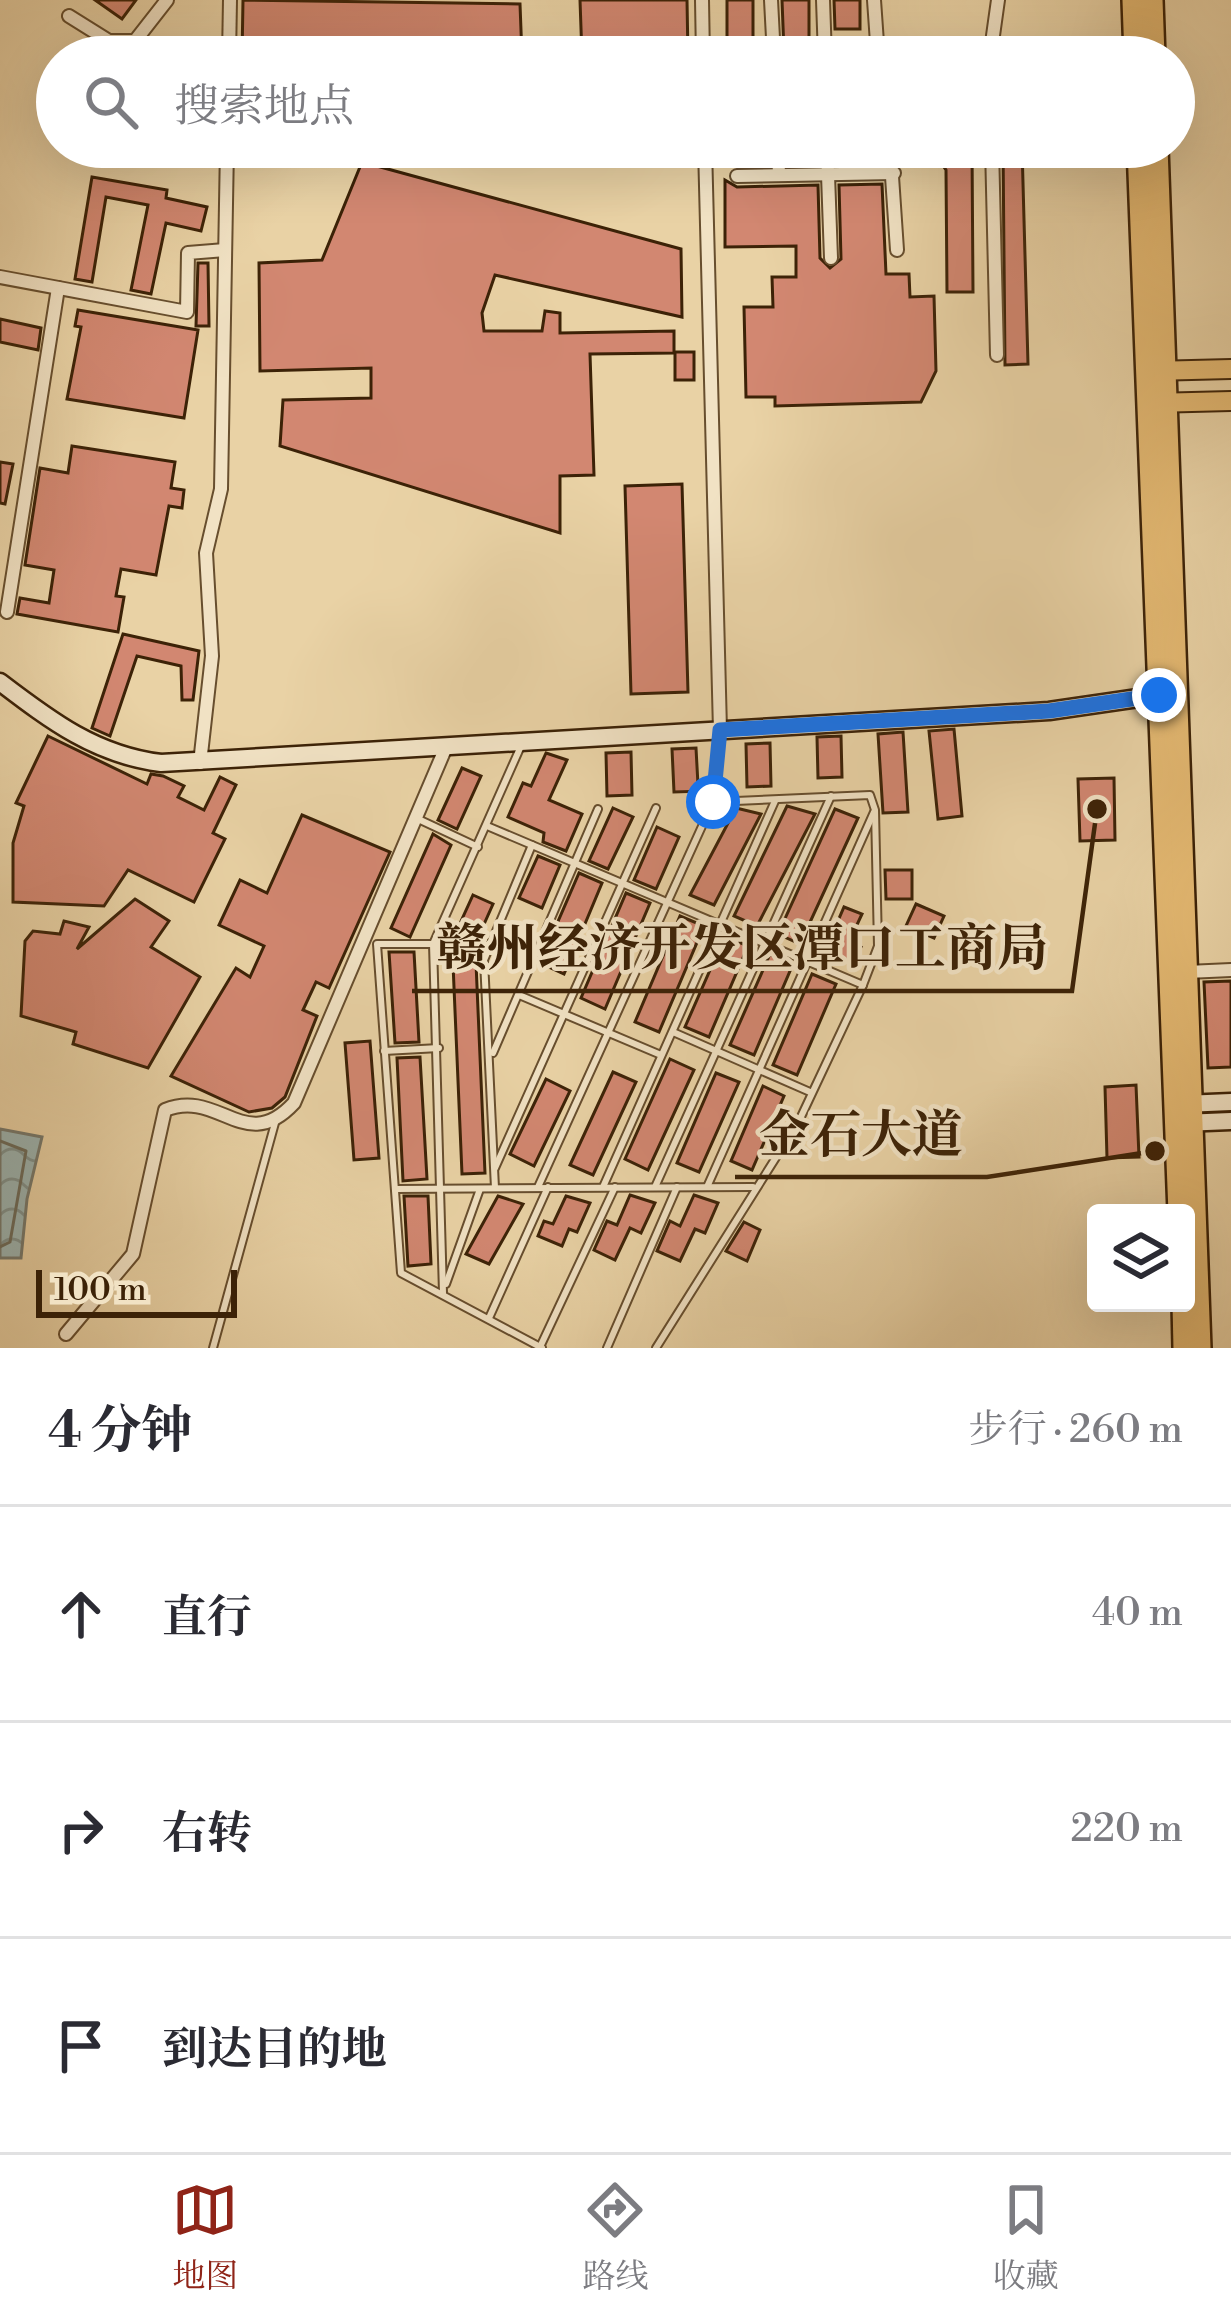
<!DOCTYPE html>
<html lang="zh">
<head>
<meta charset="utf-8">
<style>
	body { margin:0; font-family:"Libre Bodoni","Noto Serif SC",serif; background:#f7f7f7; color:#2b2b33 }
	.controls { position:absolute; right:36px; bottom:36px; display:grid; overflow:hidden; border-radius:12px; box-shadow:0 12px 48px #0002 }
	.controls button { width:108px; height:108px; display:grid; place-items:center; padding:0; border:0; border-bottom:3px solid #e1e1e2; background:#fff; color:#2b2b33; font:60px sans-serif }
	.scale { position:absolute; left:36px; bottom:30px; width:201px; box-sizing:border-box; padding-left:12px; border:6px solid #3c2207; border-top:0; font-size:33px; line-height:42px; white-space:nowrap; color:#3c2207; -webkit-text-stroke:9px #f1e2c4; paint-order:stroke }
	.stop { position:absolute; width:36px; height:36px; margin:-27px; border:9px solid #1a73e8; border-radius:50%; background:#fff }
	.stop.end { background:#1a73e8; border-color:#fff; box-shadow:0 3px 12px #0008 }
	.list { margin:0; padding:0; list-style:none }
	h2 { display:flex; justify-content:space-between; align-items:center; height:156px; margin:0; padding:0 48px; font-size:51px }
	h2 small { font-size:39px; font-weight:400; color:#7c7c81 }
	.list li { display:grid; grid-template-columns:78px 1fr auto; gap:36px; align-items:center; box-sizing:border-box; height:216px; padding:0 48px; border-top:3px solid #e1e1e2 }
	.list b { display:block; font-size:45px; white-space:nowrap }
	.list em { font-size:39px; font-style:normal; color:#7c7c81 }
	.icon { flex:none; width:66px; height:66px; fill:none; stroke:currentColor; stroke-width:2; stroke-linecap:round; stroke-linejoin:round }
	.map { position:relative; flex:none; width:1231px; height:1348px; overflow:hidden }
	.search { position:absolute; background:#fff; box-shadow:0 12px 48px #0002; left:36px; right:36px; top:36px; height:132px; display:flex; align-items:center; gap:30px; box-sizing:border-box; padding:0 42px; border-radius:66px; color:#7c7c81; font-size:45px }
	.sheet { height:804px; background:#fff }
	nav { display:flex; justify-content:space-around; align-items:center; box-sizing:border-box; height:168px; border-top:3px solid #e1e1e2; background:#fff; font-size:33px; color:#7c7c81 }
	nav a { display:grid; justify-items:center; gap:6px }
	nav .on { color:#8f2418 }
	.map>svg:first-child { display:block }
</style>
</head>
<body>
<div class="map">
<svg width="1231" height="1348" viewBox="0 0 1231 1348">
	<defs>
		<pattern id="water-waves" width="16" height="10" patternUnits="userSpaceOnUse" patternTransform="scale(3)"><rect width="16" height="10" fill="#9cb5b2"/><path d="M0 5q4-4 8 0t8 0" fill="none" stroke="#80938f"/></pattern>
	</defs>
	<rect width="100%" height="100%" fill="#e9d2a5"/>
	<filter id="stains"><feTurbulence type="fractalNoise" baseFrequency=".00167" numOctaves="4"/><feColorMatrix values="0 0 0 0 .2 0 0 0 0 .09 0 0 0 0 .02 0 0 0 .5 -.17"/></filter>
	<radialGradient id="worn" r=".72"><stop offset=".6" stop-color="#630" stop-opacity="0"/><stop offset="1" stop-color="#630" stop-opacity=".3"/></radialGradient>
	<path fill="url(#water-waves)" stroke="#767a6e" stroke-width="3" d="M0 1129 42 1137 27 1199 21 1258H0Z"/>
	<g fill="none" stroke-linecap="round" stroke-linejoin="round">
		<path stroke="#6c6c5c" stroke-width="3" d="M0 1141 26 1151 10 1242 0 1247"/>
	</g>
	<g fill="#d28771" stroke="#3c2207" stroke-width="3">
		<path d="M95 0H136L122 19Z"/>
		<path d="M243 0 520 4 522 57H242Z"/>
		<path d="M580 0H687L688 57H582Z"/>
		<path d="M727 0H753V44L727 45Z"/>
		<path d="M782 0H809V52H784Z"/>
		<path d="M834 0H860V29H835Z"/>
		<path d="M734 147H761L762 165 734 166Z"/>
		<rect x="789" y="147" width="24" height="17"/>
		<path d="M838 147H866V162L838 163Z"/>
		<path d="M901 147H972L973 292H947L946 170 941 163H902Z"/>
		<path d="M1003 147H1022L1028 364 1005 365Z"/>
		<path d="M362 162 681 249 682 317 495 275 482 313 484 331H542L545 311 560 313V333L674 331V353L590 354 594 475 560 476V533L280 446 283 400 371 398V368L260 371 259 263 322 260Z"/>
		<path d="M92 177 167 190 166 198 207 207 201 231 166 223 151 294 131 290 148 205 106 197 92 282 75 279Z"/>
		<path d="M725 180 737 187 818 185 820 258 830 268 841 259 839 185 882 184 886 274H909L910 297 934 296 936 371 921 402 775 406V397H746L744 307H773L772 277H796V246L725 247Z"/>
		<path d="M198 263H208L209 326H196Z"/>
		<path d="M78 310 198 330 184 418 67 399 81 327 75 326Z"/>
		<path d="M0 319 41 328 38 350 0 342Z"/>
		<rect x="675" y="352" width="19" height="28"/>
		<path d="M72 446 175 462 171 488 184 490 182 508 169 506 156 575 121 569 116 596 124 597 118 632 17 614 20 598 49 603 54 570 25 565 40 468 68 473Z"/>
		<path d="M0 462 13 464 5 504 0 503Z"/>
		<path d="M682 484 688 692 631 694 625 486Z"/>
		<path d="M123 634 199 651 193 700H182L181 666 137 656 110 736 92 728Z"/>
		<path d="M954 729 962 816 938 819 929 731Z"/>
		<path d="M903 732 908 812 883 813 878 734Z"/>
		<path d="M48 736 147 784 151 774 163 776 184 786 178 797 204 810 220 777 236 785 213 833 225 839 194 902 128 870 104 906 13 902V843L24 806 16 803Z"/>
		<path d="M841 736 842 777 818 778 817 737Z"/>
		<path d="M770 743 771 786 747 787 746 744Z"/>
		<path d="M696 748 698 785 707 791 674 792 672 749Z"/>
		<path d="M631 752 632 795 607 796 606 753Z"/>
		<path d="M546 753 567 760 549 800 582 814 566 851 543 842 544 833 508 817 523 783 531 786Z"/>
		<path d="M462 768 481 776 457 829 438 820Z"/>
		<path d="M1114 778 1115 840 1080 841 1078 779Z"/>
		<path d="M787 806 815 814 757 926 734 916Z"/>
		<path d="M613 808 633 817 608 869 589 861Z"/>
		<path d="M736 808 761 814 714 905 690 895Z"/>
		<path d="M835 809 858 818 800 944 778 934Z"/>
		<path d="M302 815 390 852 329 988 316 982 303 1010 317 1016 285 1097 272 1108 249 1112 171 1076 236 968 250 977 264 946 219 925 240 880 267 893Z"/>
		<path d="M657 827 679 837 656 889 634 880Z"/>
		<path d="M433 834 451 845 410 937 391 928Z"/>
		<path d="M538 856 560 865 542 908 519 898Z"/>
		<path d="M885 870H912V899H886Z"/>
		<path d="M579 873 602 883 564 974 540 963Z"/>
		<path d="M626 893 650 903 605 1009 581 998Z"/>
		<path d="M473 895 493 904 472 951 452 941Z"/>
		<path d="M135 899 169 921 151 947 200 977 148 1068 73 1044 76 1032 21 1016 25 941 33 931 60 934 64 921 89 927 77 949Z"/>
		<path d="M916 904 944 916 934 938 906 926Z"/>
		<path d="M844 907 862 914 855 929 861 931 856 945 861 947 853 963 833 953 839 941 831 937Z"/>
		<path d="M680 916 704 926 659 1032 635 1022Z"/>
		<path d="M725 936 748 946 709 1037 685 1027Z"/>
		<path d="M389 952H414L419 1042 395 1043Z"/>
		<path d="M770 954 793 964 754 1055 730 1045Z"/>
		<path d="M476 963 485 1173 462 1174 453 964Z"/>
		<path d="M812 974 836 984 797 1075 773 1065Z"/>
		<path d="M1231 981V1067L1208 1068 1204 982Z"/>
		<path d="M370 1041 379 1158 354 1160 345 1043Z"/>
		<path d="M420 1057 427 1179 403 1181 397 1058Z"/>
		<path d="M670 1059 694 1070 648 1170 625 1159Z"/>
		<path d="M613 1072 636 1082 593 1175 570 1165Z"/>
		<path d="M716 1073 739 1082 699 1172 677 1163Z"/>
		<path d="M546 1079 570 1091 534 1166 510 1154Z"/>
		<path d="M1136 1085 1139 1157 1107 1158 1105 1087Z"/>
		<path d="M763 1086 784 1096 752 1170 731 1161Z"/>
		<path d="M630 1195 655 1203 641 1233 630 1228 615 1260 594 1250 607 1221 617 1225Z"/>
		<path d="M694 1195 718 1203 705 1233 695 1229 680 1261 657 1251 670 1221 680 1226Z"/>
		<path d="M404 1196H428L431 1264 408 1266Z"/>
		<path d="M498 1196 523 1204 489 1264 466 1254Z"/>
		<path d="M566 1196 590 1203 577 1232 569 1229 562 1246 538 1236 544 1221 553 1224Z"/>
		<path d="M744 1222 760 1230 747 1261 726 1251Z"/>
	</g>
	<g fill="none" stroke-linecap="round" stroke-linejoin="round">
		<defs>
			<g id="lane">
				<path d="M416 818 478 847"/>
				<path d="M487 826 863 985"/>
				<path d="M433 944H377L401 1273 542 1348"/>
				<path d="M519 995 661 1055"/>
				<path d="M673 1032 810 1092"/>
				<path d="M384 1051 439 1048"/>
				<path d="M493 1053 598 809"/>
				<path d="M495 1168 656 808"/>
				<path d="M538 1187 713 802 720 731"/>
				<path d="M603 1187 775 801"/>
				<path d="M655 1187 831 796"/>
				<path d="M707 1187 874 812"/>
				<path d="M495 1188 484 960 532 845"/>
				<path d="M396 1189 753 1187"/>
				<path d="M446 1284 480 1189"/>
				<path d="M443 1293 433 944 521 746"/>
				<path d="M489 1318 548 1187"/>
				<path d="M540 1347 615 1187"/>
				<path d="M213 1348 275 1123"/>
				<path d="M607 1348 677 1187"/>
				<path d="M656 1348 799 1121 863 985 878 946 875 810 870 795 713 802"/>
			</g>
			<g id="street">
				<path d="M702 0 703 57"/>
				<path d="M771 0 774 57"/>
				<path d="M823 0 825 57"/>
				<path d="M874 0 878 57"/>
				<path d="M69 16 109 41H135L167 0"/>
				<path d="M229 57 230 0"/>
				<path d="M990 57 998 0"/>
				<path d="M705 147 720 730"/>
				<path d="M778 147 779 175"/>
				<path d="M827 147 831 258"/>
				<path d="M890 147 897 250"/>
				<path d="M992 147 997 355"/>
				<path d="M737 176 894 173"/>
				<path d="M0 277 187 312 188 253 225 250"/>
				<path d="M7 612 58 288"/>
				<path d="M200 763 212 656 206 553 221 489 227 147"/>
				<path d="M1187 972 1231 970"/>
				<path d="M66 1334 133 1254 165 1110C219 1088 245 1156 294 1103L446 747"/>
			</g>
			<g id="secondary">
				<path d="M0 682C51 721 96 755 161 763L1049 711 1159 695"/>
				<path d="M1184 1104 1231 1102"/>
				<path d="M1183 1123 1231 1121"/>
			</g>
			<g id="primary">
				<path d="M1152 371 1231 369"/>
				<path d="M1153 403 1231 401"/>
			</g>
			<g id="highway">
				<path d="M1133 0 1135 57"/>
				<path d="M1152 0 1154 57"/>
				<path d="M1138 147 1179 1213"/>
				<path d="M1157 147 1200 1348"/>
				<path d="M1183 1303 1184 1348"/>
			</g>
		</defs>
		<use href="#lane" stroke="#674e2e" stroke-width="10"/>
		<use href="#street" stroke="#674e2e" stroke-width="16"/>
		<use href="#secondary" stroke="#3c2207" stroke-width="21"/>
		<use href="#primary" stroke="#3c2207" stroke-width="22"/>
		<use href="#highway" stroke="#3c2207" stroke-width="26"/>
		<use href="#lane" stroke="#f1e2c4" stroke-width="6"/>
		<use href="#street" stroke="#f1e2c4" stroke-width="12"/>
		<use href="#secondary" stroke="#f1e2c4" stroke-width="16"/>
		<use href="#primary" stroke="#e4b972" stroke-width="18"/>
		<use href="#highway" stroke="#e4b972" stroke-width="21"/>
	</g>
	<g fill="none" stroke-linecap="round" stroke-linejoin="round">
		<path stroke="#1a73e8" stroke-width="15" d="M713 802 720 730 1049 711 1159 695"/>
	</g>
	<path fill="none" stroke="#3c2207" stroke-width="4.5" d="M1097 809L1072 991H412M1155 1151L987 1177H735"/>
	<g fill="#3c2207" stroke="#f1e2c4" stroke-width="4.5">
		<circle cx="1097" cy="809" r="12"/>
		<circle cx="1155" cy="1151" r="12"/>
	</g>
	<g font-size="51" text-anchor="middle" font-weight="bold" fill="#3c2207" stroke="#f1e2c4" stroke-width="9" stroke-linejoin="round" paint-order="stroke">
		<text x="742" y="965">赣州经济开发区潭口工商局</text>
		<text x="861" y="1152">金石大道</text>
	</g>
	<rect width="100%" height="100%" filter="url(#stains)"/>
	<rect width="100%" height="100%" fill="url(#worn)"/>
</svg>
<div class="controls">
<button><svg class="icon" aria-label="layers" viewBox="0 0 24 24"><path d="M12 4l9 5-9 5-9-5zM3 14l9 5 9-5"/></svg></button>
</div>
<div class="scale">100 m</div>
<div class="stop" style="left:713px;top:802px"></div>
<div class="stop end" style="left:1159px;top:695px"></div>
<div class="search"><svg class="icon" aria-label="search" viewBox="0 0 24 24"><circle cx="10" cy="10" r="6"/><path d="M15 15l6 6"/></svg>搜索地点</div>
</div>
<section class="sheet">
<h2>4 分钟<small>步行 · 260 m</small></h2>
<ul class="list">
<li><svg class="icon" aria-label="ahead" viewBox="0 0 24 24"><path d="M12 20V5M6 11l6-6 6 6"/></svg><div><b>直行</b></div><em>40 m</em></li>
<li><svg class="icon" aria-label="right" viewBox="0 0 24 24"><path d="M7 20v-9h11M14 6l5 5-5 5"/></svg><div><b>右转</b></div><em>220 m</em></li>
<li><svg class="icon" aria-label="arrive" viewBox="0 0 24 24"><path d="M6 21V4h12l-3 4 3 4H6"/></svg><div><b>到达目的地</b></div></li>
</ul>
</section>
<nav>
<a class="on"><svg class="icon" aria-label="map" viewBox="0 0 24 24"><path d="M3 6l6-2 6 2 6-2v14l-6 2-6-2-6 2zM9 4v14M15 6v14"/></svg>地图</a>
<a><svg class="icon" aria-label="directions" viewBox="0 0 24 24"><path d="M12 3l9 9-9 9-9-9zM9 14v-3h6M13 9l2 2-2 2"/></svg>路线</a>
<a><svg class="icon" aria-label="saved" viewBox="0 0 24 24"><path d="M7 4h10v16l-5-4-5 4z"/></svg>收藏</a>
</nav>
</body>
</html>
